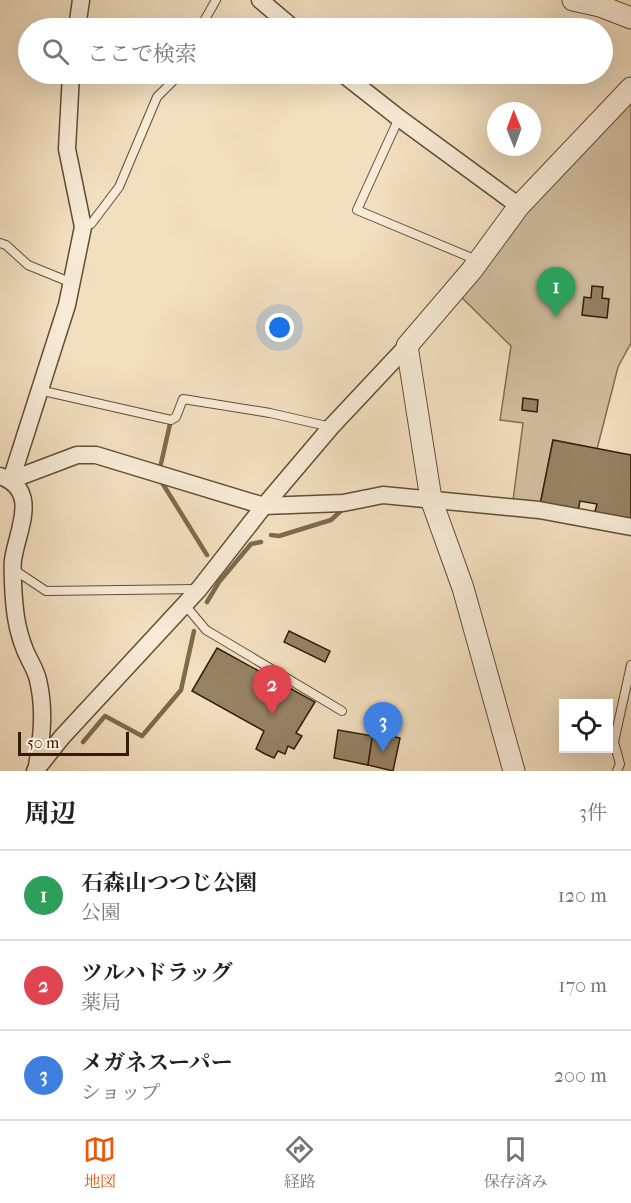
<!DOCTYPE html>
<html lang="ja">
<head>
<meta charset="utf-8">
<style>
	body { margin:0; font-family:"IM FELL French Canon","Noto Serif JP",serif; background:#f2f2f2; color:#222 }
	.controls { position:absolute; right:18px; bottom:18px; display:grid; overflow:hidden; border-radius:0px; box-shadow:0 6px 24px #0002 }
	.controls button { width:54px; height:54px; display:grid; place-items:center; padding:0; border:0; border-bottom:2px solid #e0e0e0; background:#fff; color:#222; font:30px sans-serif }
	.compass { position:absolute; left:487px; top:102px; width:54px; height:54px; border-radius:50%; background:#fff; box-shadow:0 6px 24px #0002; rotate:359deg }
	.scale { position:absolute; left:18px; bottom:15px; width:111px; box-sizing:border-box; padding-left:6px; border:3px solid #321d01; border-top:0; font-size:16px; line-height:21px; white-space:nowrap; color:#321d01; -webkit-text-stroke:4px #f7ead6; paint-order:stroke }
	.you { position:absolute; left:280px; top:328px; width:21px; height:21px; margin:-15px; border:4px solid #fff; border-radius:50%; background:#1a73e8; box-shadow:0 0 0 9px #1a73e833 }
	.badge { display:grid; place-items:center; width:39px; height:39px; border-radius:50%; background:#ea580c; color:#fff; font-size:20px; font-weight:700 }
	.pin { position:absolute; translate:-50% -50px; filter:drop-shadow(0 2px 3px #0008) }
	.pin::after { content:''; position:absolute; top:32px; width:21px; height:18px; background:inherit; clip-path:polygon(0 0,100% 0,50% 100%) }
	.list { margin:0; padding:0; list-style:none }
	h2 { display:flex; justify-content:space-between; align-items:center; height:78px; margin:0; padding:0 24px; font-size:26px }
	h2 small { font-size:20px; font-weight:400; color:#767676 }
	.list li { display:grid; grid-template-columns:39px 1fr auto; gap:18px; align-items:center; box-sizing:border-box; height:90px; padding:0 24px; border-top:2px solid #e0e0e0 }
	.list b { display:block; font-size:22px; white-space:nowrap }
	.list p { margin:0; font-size:20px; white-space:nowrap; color:#767676 }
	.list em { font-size:20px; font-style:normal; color:#767676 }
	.icon { flex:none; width:33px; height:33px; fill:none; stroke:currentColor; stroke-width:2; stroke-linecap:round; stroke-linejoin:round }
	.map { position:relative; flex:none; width:631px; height:771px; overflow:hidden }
	.search { position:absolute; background:#fff; box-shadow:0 6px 24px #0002; left:18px; right:18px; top:18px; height:66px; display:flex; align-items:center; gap:15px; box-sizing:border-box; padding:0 21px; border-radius:33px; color:#767676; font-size:22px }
	.sheet { height:348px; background:#fff }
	nav { display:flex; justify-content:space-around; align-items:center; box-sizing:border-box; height:84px; border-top:2px solid #e0e0e0; background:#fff; font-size:16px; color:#767676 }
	nav a { display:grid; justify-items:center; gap:3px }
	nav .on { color:#ea580c }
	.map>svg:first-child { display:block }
</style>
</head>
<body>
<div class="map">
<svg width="631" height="771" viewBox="0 0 631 771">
	<rect width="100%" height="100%" fill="#f2dfc0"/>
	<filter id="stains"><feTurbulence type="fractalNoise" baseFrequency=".00333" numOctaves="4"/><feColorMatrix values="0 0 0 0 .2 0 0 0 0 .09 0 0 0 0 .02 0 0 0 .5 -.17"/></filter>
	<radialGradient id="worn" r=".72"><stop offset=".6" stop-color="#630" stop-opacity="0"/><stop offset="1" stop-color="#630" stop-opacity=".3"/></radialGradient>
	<path fill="#d1bea0" stroke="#826e50" stroke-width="1.5" d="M631 88V343L618 367 597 449 553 440 539 510 512 508 523 423 500 420 511 346 455 291Z"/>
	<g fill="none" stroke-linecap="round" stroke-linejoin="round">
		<g stroke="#7e6a4d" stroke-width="4.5">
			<path d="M160 468 170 424"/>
			<path d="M161 481 207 555"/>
			<path d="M271 535 279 536 331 520 344 508"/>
			<path d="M207 602 219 582 251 544 261 542"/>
			<path d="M83 742 105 716 142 736 181 690 194 631"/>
		</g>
	</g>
	<g fill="#968264" stroke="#321d01" stroke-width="1.5">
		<path d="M592 286 603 287 602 298 609 299 607 318 582 315 584 297 591 298Z"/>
		<path d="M523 398 538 400 537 412 522 410Z"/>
		<path d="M553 440 631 455V522L594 515 597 504 580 501 577 517 539 510Z"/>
		<path d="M289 631 330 651 325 662 284 642Z"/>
		<path d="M217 648 315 702 296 733 302 736 294 749 288 746 285 754 278 751 274 758 265 754 256 749 264 731 192 691Z"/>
		<path d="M338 730 373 736 368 765 334 758Z"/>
		<path d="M373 732 400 738 393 771 368 765Z"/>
	</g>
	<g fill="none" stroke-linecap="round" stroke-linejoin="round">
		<defs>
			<g id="service">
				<path d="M200 28 216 0"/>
				<path d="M399 118 357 210 479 261"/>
				<path d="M83 227 91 224 119 187 157 97 180 74"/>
				<path d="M0 243 6 245 28 265 72 283"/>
				<path d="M39 390 171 420 176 417 183 399 270 413 331 427"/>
				<path d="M13 569 46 591 197 589"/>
				<path d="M185 605 206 630 342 711"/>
				<path d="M617 771 620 764 614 742 631 665"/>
			</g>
			<g id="minor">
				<path d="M260 0 293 28"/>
				<path d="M77 28 81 0"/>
				<path d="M343 74 399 118 519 206"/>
				<path d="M0 476C41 490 17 531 13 560 12 567 13 576 13 583 14 607 16 628 25 650 29 660 36 670 38 680 45 709 42 737 37 766"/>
				<path d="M11 480 77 455H96L264 506 343 503 383 495 539 510 631 527"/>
				<path d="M11 480 67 305 83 227 67 149 71 74"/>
				<path d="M35 771 62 737 199 589 264 506 331 427 407 346"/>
			</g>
			<g id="tertiary">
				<path d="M573 0 600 6 631 18"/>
				<path d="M514 771 463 588 431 499 407 346 472 270 519 206 631 88"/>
			</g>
		</defs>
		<use href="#service" stroke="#624e31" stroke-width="10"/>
		<use href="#minor" stroke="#624e31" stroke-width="19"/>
		<use href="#tertiary" stroke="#624e31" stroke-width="23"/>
		<use href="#service" stroke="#f7ead6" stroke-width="8"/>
		<use href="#minor" stroke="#f7ead6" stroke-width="16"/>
		<use href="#tertiary" stroke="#f7ead6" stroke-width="21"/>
	</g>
	<rect width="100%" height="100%" filter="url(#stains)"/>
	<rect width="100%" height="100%" fill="url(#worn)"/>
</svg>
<div class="controls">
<button><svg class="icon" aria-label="locate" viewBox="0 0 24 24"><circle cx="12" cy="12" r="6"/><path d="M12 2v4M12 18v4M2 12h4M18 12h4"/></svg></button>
</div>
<svg class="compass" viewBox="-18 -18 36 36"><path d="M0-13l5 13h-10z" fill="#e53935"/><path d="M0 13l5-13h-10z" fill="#767676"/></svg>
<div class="scale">50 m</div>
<div class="you"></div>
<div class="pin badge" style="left:556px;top:317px;background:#2e9e5b">1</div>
<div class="pin badge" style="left:272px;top:715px;background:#e0444e">2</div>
<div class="pin badge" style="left:383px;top:752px;background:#3f7fe0">3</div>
<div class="search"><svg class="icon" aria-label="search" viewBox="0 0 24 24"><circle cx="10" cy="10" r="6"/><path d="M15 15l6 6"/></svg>ここで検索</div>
</div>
<section class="sheet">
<h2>周辺<small>3件</small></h2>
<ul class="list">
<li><span class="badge" style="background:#2e9e5b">1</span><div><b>石森山つつじ公園</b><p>公園</p></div><em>120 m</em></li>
<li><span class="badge" style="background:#e0444e">2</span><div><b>ツルハドラッグ</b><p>薬局</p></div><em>170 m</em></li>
<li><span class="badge" style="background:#3f7fe0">3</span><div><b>メガネスーパー</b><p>ショップ</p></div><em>200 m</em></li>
</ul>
</section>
<nav>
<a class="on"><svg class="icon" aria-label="map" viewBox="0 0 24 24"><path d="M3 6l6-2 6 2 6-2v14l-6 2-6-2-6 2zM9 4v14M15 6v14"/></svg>地図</a>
<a><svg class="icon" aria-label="directions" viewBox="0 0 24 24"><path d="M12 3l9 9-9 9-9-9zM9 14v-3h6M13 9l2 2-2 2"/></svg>経路</a>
<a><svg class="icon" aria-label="saved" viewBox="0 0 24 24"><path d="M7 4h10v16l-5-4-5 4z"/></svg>保存済み</a>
</nav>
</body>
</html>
